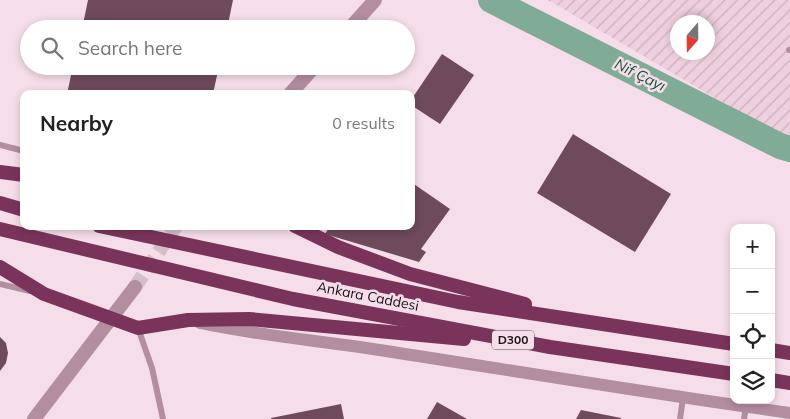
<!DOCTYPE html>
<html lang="en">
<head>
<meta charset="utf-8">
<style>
	body { margin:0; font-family:Mulish,sans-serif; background:#f2f2f2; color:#222 }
	.controls { position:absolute; right:15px; bottom:15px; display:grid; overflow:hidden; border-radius:10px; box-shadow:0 2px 8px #0003 }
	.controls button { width:45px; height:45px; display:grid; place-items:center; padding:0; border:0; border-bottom:1px solid #e0e0e0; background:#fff; color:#222; font:25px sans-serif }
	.compass { position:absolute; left:670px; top:15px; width:45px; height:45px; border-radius:50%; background:#fff; box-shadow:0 2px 8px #0003; rotate:200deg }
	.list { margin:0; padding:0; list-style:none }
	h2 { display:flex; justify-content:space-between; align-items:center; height:65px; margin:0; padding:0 20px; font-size:21px }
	h2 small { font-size:16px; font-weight:400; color:#767676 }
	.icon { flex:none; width:28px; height:28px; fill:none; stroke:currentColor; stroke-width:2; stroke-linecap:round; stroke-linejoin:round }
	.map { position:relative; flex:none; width:790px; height:419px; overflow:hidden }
	.search { position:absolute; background:#fff; box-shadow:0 2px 8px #0003; left:20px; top:20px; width:395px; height:55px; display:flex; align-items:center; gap:12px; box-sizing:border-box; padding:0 18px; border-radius:28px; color:#767676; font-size:19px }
	.panel { position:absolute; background:#fff; box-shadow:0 2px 8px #0003; left:20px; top:90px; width:395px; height:140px; border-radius:10px }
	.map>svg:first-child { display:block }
</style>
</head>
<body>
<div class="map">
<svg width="790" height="419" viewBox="0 0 790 419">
	<defs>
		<pattern id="industrial-furrows" width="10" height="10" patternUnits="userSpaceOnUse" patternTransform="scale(1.25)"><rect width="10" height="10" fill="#eecfdd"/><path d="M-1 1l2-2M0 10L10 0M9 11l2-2" fill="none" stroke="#cbb1bd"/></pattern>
	</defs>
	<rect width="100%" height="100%" fill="#f5dee9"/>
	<path fill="url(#industrial-furrows)" fill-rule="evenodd" d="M548 0H790V142ZM678 22H708V52H678Z"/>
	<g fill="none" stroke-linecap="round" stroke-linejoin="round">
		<path stroke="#80ac97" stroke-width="26" d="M491 0 780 146 790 149"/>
	</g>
	<g fill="#6e4a5c">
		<path d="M88 0H233L227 29H82Z"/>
		<path d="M442 54 474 75 440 124 411 105V100Z"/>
		<path d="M73 66H219L213 94H67Z"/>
		<path d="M573 134 671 194 635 252 537 193Z"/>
		<path d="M411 182 450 209 421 249 426 252 419 262 325 234 330 226H411Z"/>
		<path d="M0 337 6 343 8 353 6 363 0 371Z"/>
		<path d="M437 402 467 419H427Z"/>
		<path d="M341 404 344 419H271V418Z"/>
		<path d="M581 410 621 418V419H576Z"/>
	</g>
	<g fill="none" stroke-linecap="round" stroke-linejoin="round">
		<path stroke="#d4bfc9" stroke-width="14" stroke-dasharray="14 7" stroke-linecap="butt" d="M135 287 176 226"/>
		<g stroke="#b38da0" stroke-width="6">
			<path d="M789 50H790"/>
			<path d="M0 145 24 151"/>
			<path d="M0 284 30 291"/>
			<path d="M138 328 152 368 163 419"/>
			<path d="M680 419 683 398"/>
			<path d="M744 419 746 407"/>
		</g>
		<path stroke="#b38da0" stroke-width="12" d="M200 323C261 336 324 341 386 351 521 372 655 394 790 413"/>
		<g stroke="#b38da0" stroke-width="14">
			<path d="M349 29 375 0"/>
			<path d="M290 94 315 66"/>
			<path d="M34 419 135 287"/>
		</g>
		<g stroke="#7a345c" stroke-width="14">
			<path d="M0 172 24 175"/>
			<path d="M0 203 24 210"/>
			<path d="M99 226 458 302 734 344"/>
			<path d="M295 226 338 247 410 274 525 304"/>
			<path d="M0 229 293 299 550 347 734 374"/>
			<path d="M0 267 44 294 138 328 188 320 249 319 464 339"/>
			<path d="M771 350 790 353"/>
			<path d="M771 380 790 383"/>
		</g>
	</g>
	<g text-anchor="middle" stroke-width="5" stroke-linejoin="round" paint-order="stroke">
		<rect fill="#f5dee9" stroke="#5a4d53" stroke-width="1" x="492" y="330.5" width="42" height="19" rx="4"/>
		<g font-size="12" font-weight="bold" fill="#170f13">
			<text x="513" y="344">D300</text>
		</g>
		<g font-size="14" fill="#170f13" stroke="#f5dee9">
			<text transform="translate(368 296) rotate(11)" y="5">Ankara Caddesi</text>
		</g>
		<g font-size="15" font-style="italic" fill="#18513b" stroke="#f5dee9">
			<text transform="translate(640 75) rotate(26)" y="5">Nif Çayı</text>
		</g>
	</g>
</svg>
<div class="controls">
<button>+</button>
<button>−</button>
<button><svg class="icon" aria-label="locate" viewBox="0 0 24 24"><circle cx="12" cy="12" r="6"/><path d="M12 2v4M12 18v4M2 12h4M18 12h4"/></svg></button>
<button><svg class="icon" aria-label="layers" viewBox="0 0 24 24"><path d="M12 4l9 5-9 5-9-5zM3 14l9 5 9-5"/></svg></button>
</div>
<svg class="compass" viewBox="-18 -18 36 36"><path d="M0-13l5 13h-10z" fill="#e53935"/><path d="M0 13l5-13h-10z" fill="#767676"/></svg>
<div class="search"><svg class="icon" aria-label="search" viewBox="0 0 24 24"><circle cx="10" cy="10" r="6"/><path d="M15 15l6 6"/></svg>Search here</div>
<section class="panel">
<h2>Nearby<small>0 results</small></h2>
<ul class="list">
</ul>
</section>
</div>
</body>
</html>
